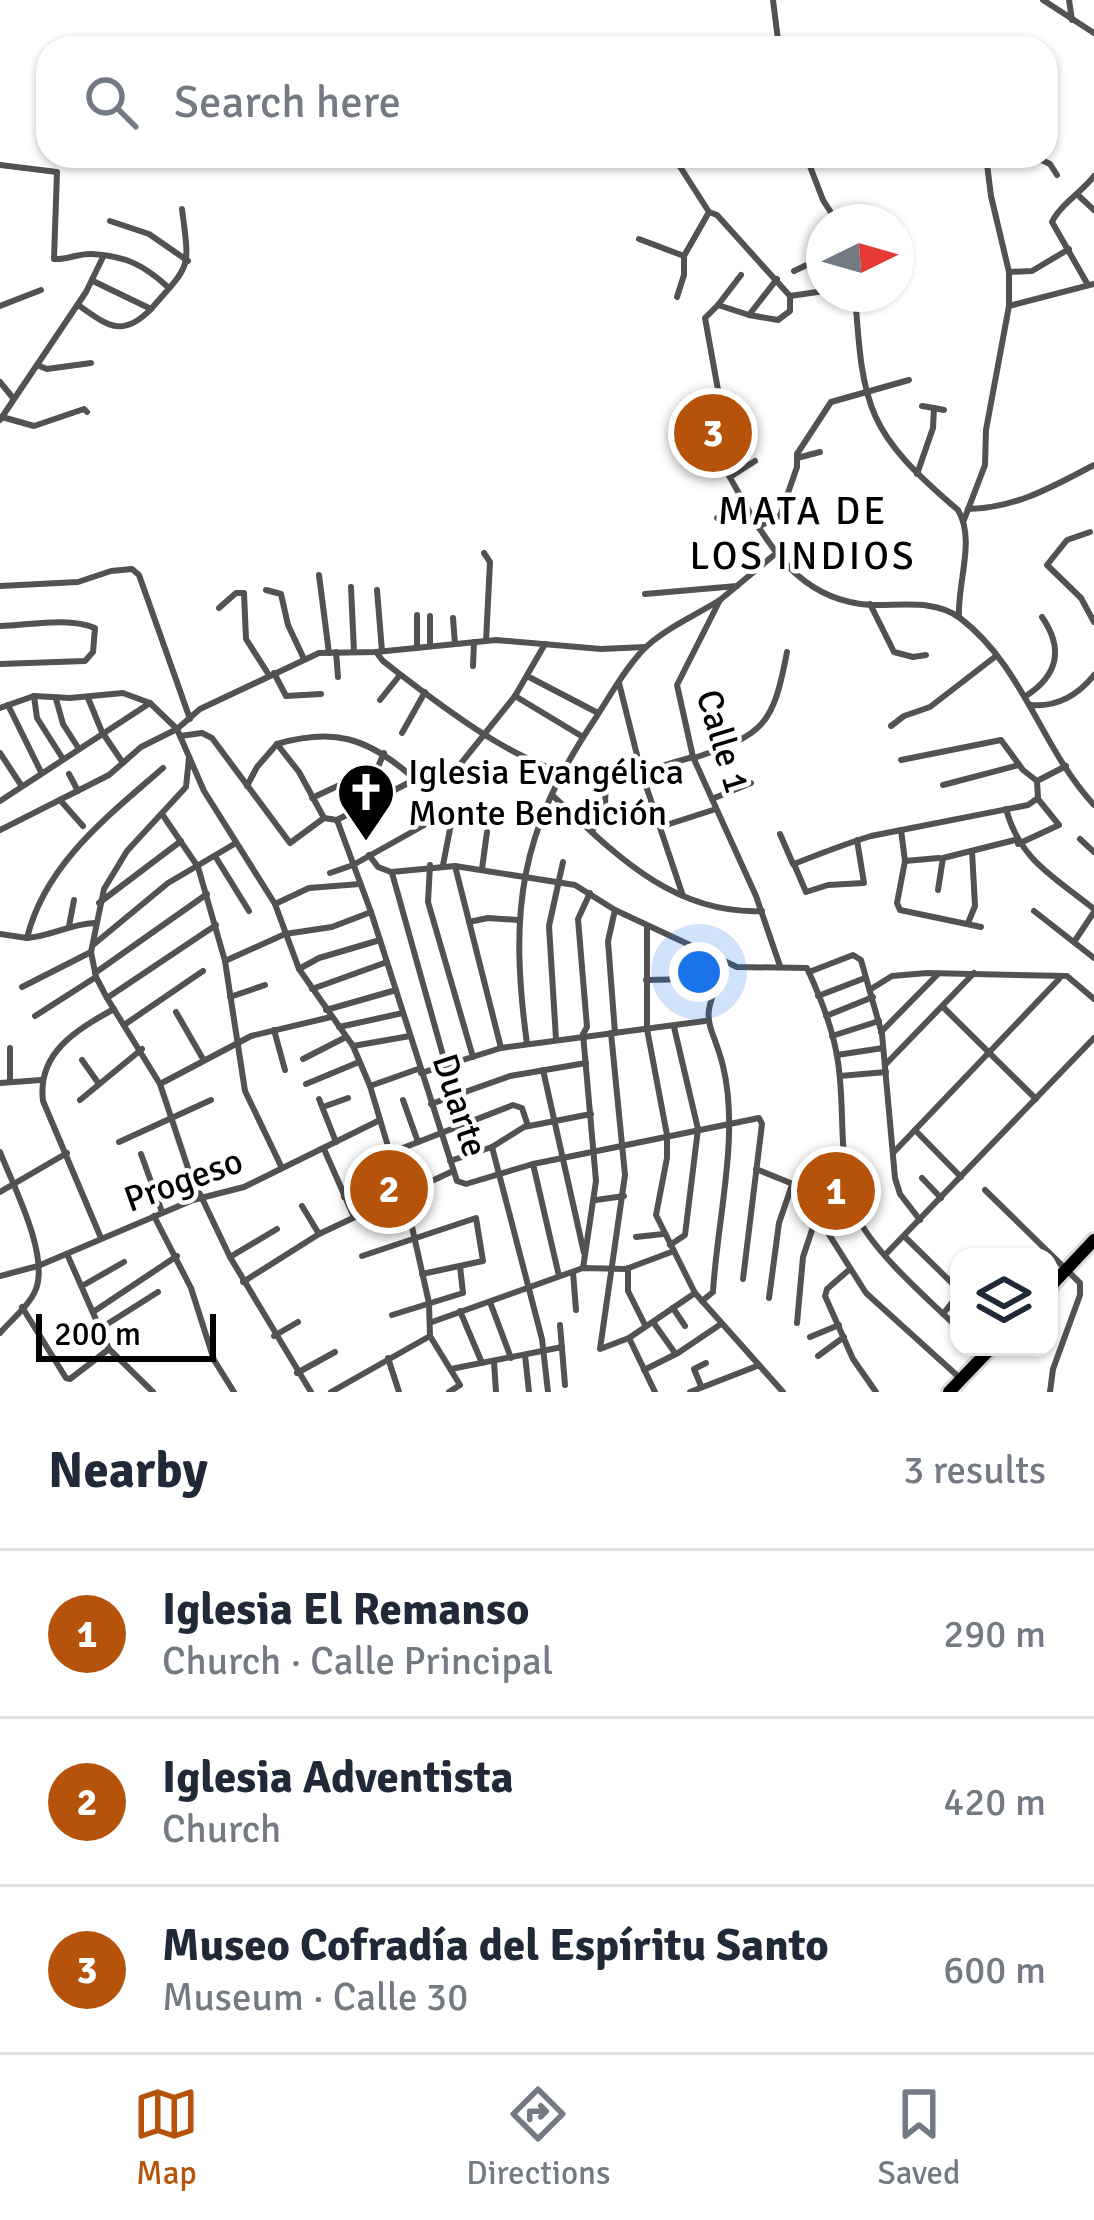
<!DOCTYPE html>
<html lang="en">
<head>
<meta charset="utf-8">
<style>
	body { margin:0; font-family:Signika,sans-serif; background:#f6f6f7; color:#1f2937 }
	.controls { position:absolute; right:36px; bottom:36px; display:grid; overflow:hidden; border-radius:24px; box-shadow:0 3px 9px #0004 }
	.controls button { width:108px; height:108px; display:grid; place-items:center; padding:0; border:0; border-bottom:3px solid #e0e1e3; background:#fff; color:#1f2937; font:60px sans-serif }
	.compass { position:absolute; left:806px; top:204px; width:108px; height:108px; border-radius:50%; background:#fff; box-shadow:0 3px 9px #0004; rotate:85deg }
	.scale { position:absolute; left:36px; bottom:30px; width:180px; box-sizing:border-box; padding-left:12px; border:6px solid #000; border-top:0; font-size:33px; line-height:42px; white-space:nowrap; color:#000; -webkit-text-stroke:9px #fff; paint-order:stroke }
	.you { position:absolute; left:699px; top:972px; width:42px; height:42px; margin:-30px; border:9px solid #fff; border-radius:50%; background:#1a73e8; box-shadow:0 0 0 18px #1a73e833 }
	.badge { display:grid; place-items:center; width:78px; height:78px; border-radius:50%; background:#b45309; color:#fff; font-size:39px; font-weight:700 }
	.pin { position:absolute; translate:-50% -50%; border:6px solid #fff; box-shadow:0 3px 12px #0006 }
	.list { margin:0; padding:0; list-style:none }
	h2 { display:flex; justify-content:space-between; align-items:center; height:156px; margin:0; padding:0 48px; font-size:51px }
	h2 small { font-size:39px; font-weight:400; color:#747a83 }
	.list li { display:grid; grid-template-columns:78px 1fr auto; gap:36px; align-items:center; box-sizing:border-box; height:168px; padding:0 48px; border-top:3px solid #e0e1e3 }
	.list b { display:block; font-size:45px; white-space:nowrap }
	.list p { margin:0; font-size:39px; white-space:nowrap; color:#747a83 }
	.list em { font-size:39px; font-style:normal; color:#747a83 }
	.icon { flex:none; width:66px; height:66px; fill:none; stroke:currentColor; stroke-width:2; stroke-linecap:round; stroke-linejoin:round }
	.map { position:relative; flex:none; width:1094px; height:1392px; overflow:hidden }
	.search { position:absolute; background:#fff; box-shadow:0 3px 9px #0004; left:36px; right:36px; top:36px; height:132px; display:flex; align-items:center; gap:30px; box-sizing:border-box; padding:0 42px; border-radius:36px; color:#747a83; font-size:45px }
	.sheet { height:660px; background:#fff }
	nav { display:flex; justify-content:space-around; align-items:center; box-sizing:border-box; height:168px; border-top:3px solid #e0e1e3; background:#fff; font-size:33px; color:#747a83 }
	nav a { display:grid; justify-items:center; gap:6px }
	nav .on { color:#b45309 }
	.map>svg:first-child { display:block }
</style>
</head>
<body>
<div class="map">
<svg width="1094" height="1392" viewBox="0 0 1094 1392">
	<rect width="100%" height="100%" fill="#fff"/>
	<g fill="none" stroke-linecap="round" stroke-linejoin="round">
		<defs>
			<g id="primary">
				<path d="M1049 1288 1094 1240"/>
				<path d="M949 1392 992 1347"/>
			</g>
		</defs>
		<use href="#primary" stroke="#dbdbdb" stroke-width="18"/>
		<g stroke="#525252" stroke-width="6">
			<path d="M773 0 779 48"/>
			<path d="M1043 0 1094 33"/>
			<path d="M1069 0 1072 20"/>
			<path d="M806 156 823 200 837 222"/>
			<path d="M986 156 991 196 1009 272 1032 271 1069 249"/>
			<path d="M1033 156 1050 164 1057 175"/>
			<path d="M677 162 709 212 717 215 790 296 824 291"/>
			<path d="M0 165 57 172 54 259C67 260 79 253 92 254 126 256 144 265 169 288"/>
			<path d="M1079 196 1094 210"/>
			<path d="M110 221 149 234 188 261"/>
			<path d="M639 239 684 256"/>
			<path d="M794 271 824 257"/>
			<path d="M741 275 718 305 749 315"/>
			<path d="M777 279 749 315 778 320 790 311V297"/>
			<path d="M93 281 151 309C191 263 190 271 182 209"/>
			<path d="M1088 285 1052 222C1060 205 1082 192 1094 176"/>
			<path d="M855 294C863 410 867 432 958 510 976 540 957 583 959 617"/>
			<path d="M677 297 684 275V256L709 212"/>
			<path d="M78 305C107 325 122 339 151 309"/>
			<path d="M718 305 705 318 724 423 717 451C725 471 737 489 747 508 776 558 807 601 871 605 900 606 935 599 960 618 1024 667 1041 748 1094 805"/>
			<path d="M0 306 41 290"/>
			<path d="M1009 306 1094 284"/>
			<path d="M37 365 47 369 91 363"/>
			<path d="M0 382 13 398"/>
			<path d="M922 406 934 408"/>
			<path d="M2 417 34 426 84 409 87 412"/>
			<path d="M0 420 86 292 103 257"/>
			<path d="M797 458 820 452"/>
			<path d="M917 474 933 428 934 408 944 410"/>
			<path d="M730 477 755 461"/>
			<path d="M968 509C1016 508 1052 487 1094 465"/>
			<path d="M717 518 747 508"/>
			<path d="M964 520 985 465 986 430 1009 306V272"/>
			<path d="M758 527 780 516 797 467V454L831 402 909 380"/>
			<path d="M1090 532 1067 540 1047 565 1081 598 1094 622"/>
			<path d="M484 553 490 562 486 641"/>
			<path d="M774 555 720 600 677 685 693 757 756 896 780 966"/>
			<path d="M319 575 329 653"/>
			<path d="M0 586 78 582 111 571 132 569 139 575 190 719"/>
			<path d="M351 587 354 652"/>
			<path d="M266 590 281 594 288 625 304 659"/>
			<path d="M377 590 382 651"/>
			<path d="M645 594 737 586"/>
			<path d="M870 604 894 652 913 657 926 655"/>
			<path d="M219 608 236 593H244L246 639 269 675"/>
			<path d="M430 616V646"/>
			<path d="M453 618 455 644"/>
			<path d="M0 626C30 625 69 617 95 628L93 652 85 661 0 664"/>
			<path d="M417 648V615"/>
			<path d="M336 652 338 677"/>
			<path d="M376 652 383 661C435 701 533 781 602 778 632 777 663 765 693 757"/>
			<path d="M473 666 474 642"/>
			<path d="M274 673 286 696 321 694"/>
			<path d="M529 677 598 713"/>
			<path d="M619 683 641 771 683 896"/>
			<path d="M34 696 37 718 63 759"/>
			<path d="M515 696 583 737"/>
			<path d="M1026 696C1058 675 1064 649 1042 617"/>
			<path d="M88 698 102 732 123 763"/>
			<path d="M56 699 63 724 79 749"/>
			<path d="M380 700 400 675"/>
			<path d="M8 705 41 772"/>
			<path d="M1031 705C1058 707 1078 695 1094 675"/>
			<path d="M0 708 34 696 70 698 123 693 150 703 177 729 204 791 275 904 299 969 353 1046 370 1086 412 1227 429 1303 430 1336 460 1385 449 1392"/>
			<path d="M891 726 904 716 930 707 996 656"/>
			<path d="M402 733 425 692"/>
			<path d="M180 736 202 733 212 738 290 843 324 818 337 820 410 782 433 779"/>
			<path d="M277 744C333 728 366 737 410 775V782"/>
			<path d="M0 753 21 785"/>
			<path d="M189 758 186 787 127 851 104 889 91 952 96 977 107 998 160 1084 189 1171 230 1257 311 1392"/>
			<path d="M694 758C765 734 773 725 787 652"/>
			<path d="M901 760 1001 740 1023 770 1037 781"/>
			<path d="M458 767 515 696 545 644"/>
			<path d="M69 774 78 791"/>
			<path d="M943 785 1019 765"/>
			<path d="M247 786 257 767 277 744 299 772 324 818"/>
			<path d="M552 795C613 852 672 915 762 911"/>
			<path d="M312 798 378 767 384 753"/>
			<path d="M712 799 751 783"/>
			<path d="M60 800 83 826"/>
			<path d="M0 801 150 703"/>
			<path d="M1006 809C1020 861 1055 877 1094 909"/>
			<path d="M162 814 198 867 225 961 245 1091 282 1168"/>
			<path d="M337 820 371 912 457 1181 466 1184 533 1164 759 1118 762 1124 743 1279"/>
			<path d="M660 827 716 809"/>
			<path d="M0 830 109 775 141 747 177 729 200 709 319 653 376 652 496 640 601 649 645 647"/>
			<path d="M901 830 905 861 897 903 900 910 981 927"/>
			<path d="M592 832 605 806 606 777"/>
			<path d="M780 834 793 864"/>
			<path d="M1080 839 1094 852"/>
			<path d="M857 840 864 883 828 885 806 892 794 864C819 854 845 844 871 836L1028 805 1038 798 1037 781 1066 766"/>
			<path d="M1018 844 1059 825 1038 799"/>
			<path d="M369 855 378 867 391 872 455 866 575 885 615 910 737 967 807 968C820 996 832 1026 837 1056 847 1108 835 1171 859 1220 877 1255 930 1301 959 1329"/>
			<path d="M215 856 249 911"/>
			<path d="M905 861 939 858"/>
			<path d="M430 865 428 902 473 1057"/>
			<path d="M455 866 501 1048"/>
			<path d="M482 869 487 832"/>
			<path d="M330 873 353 865 444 814 451 824 443 865"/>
			<path d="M392 873 446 1066"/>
			<path d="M938 890 943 858 1015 840"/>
			<path d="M99 903 181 841"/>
			<path d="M275 904 309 888 360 884"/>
			<path d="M1034 911 1094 958"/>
			<path d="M469 922 488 918 518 920"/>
			<path d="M94 923C70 924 52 936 27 938 45 864 108 816 163 768"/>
			<path d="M968 923 975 906 972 851"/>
			<path d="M69 926 74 900"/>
			<path d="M647 926V1029L667 1135V1158L656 1215 695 1293 783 1392"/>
			<path d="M0 934 27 938"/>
			<path d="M1074 942 1094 912"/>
			<path d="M93 945 168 883 236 843"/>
			<path d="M225 961 285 934 332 927 371 912"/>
			<path d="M299 969 319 958 380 940"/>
			<path d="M809 972 853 955 861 960 882 1034 895 1178 900 1194 920 1220"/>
			<path d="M95 973 207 894"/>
			<path d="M646 980 692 979 717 986"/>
			<path d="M22 987 91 952"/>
			<path d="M312 989 387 962"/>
			<path d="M871 989 892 976 927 973 1067 976 1094 999"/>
			<path d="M818 996 865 978"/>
			<path d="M230 997 265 985"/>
			<path d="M107 998 216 925"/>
			<path d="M943 1007 1036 1099"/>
			<path d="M326 1010 396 990"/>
			<path d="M176 1012 203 1059"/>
			<path d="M35 1016 96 977"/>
			<path d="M826 1016 873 997"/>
			<path d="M124 1025 203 971"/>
			<path d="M339 1027 403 1013"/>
			<path d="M274 1030 285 1070"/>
			<path d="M881 1032 938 974"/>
			<path d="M611 1033 625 1175 600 1349 629 1338 695 1293"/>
			<path d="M615 1033 608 941 615 910"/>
			<path d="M832 1036 879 1021"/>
			<path d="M556 1039 549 926 563 862"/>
			<path d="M527 1044C509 911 519 832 595 719 610 696 624 670 643 650 662 630 696 615 720 600"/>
			<path d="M353 1046 410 1036"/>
			<path d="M837 1055 883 1048"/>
			<path d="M303 1059 346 1037"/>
			<path d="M82 1060 99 1084"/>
			<path d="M885 1065 974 973"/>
			<path d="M543 1070 584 1253"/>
			<path d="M421 1073 501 1048 705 1021"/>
			<path d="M840 1076 886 1072"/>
			<path d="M10 1081V1048"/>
			<path d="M0 1083 41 1080"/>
			<path d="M160 1084 251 1036 331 1017"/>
			<path d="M306 1084 359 1062"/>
			<path d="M370 1086 418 1069"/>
			<path d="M319 1099 336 1142"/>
			<path d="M80 1100 142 1049"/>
			<path d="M403 1100 418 1142"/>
			<path d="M431 1104 510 1076 586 1063"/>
			<path d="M323 1107 348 1098"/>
			<path d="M915 1130 961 1177"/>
			<path d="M119 1142 211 1100"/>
			<path d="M492 1147 542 1339 548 1392"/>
			<path d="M324 1149 354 1217"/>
			<path d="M0 1152C13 1185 49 1254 36 1289 30 1305 11 1320 0 1333"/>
			<path d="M894 1152 1059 979"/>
			<path d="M390 1153 513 1105 522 1108 528 1126"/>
			<path d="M141 1154 162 1212"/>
			<path d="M450 1161 492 1147 524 1127 591 1114"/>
			<path d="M533 1164 559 1276"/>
			<path d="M756 1169 793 1184 804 1195 866 1293 961 1379"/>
			<path d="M922 1178 941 1198"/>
			<path d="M985 1190 1080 1283V1295L1053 1369 1050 1392"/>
			<path d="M0 1192 67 1153"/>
			<path d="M344 1197 397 1172"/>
			<path d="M596 1200 624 1196"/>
			<path d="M302 1206 319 1234"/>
			<path d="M154 1216 191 1288 214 1360 234 1392"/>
			<path d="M636 1237 663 1234"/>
			<path d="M905 1237 958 1289V1295L943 1314"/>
			<path d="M101 1238 43 1101C37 1053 76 1030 114 1009"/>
			<path d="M670 1245 685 1235 698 1129 674 1027"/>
			<path d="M67 1254 109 1349 153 1392"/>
			<path d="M885 1255 1094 1038"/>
			<path d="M362 1256 476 1218 483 1261 422 1274"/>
			<path d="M230 1257 277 1229"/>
			<path d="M583 1268 596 1181 583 1034 587 1027 578 919 590 893"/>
			<path d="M628 1268V1291L645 1325"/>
			<path d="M850 1269 827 1289 825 1296 853 1359 876 1392"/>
			<path d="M573 1272 576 1310"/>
			<path d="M0 1276 38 1266 193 1200 244 1187 380 1120"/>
			<path d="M243 1282 319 1234 453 1171"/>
			<path d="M82 1286 124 1262"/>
			<path d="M769 1298 779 1223 792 1185"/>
			<path d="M702 1301 713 1292C717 1220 740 1136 723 1066 712 1022 698 1023 721 977"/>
			<path d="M490 1302 511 1358"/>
			<path d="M22 1307 66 1378 70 1379 109 1349"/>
			<path d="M673 1308 685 1326"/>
			<path d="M460 1311 482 1363"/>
			<path d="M93 1312 177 1256"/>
			<path d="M392 1315 463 1293 460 1266"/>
			<path d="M432 1322 583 1268 626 1269 674 1251"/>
			<path d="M653 1322 675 1353"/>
			<path d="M797 1323 803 1257 817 1215"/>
			<path d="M560 1325 565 1385"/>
			<path d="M101 1328 158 1292"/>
			<path d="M274 1336 298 1322"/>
			<path d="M810 1337 839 1325"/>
			<path d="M629 1338 655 1392"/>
			<path d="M525 1355 529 1392"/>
			<path d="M818 1356 844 1337"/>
			<path d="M388 1358 399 1392"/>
			<path d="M494 1362 496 1392"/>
			<path d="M451 1369 562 1347"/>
			<path d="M644 1370 678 1353 721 1324"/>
			<path d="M297 1373 335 1352"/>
			<path d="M701 1386 694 1369 706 1363"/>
			<path d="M331 1392 430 1336"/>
			<path d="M690 1392 757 1366"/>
		</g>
		<use href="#primary" stroke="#000" stroke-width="12"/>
	</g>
	<defs>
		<symbol id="church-pin" viewBox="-11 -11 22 30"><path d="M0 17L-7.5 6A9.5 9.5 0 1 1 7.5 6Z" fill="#000" stroke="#fff"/><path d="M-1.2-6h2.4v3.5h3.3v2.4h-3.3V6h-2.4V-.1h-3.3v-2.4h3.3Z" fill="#fff"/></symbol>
	</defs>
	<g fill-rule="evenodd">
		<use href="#church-pin" x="333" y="759" width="66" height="90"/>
	</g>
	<g text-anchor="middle" stroke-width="9" stroke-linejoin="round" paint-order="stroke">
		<g font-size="36" fill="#000" stroke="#fff">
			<text transform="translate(724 741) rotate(73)" y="13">Calle 1</text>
			<text transform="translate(461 1105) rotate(72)" y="13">Duarte</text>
			<text transform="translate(183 1179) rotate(-20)" y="13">Progeso</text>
		</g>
		<g font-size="36" fill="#000" stroke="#fff" text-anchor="start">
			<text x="408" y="784">Iglesia Evangélica<tspan x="408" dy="41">Monte Bendición</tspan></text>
		</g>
		<g font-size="39" letter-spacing="3" fill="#000" stroke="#fff">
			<text x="803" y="524">MATA DE<tspan x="803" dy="45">LOS INDIOS</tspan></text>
		</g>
	</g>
</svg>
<div class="controls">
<button><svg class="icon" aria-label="layers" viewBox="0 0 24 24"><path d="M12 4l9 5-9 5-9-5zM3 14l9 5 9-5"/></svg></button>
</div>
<svg class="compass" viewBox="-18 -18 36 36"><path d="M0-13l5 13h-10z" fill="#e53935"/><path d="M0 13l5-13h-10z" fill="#747a83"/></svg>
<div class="scale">200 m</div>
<div class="you"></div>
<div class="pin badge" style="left:836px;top:1191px">1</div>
<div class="pin badge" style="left:389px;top:1189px">2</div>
<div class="pin badge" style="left:713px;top:433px">3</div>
<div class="search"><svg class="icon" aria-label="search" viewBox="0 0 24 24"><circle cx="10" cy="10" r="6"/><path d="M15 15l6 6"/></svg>Search here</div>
</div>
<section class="sheet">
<h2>Nearby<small>3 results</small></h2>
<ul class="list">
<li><span class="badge">1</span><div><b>Iglesia El Remanso</b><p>Church · Calle Principal</p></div><em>290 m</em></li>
<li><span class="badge">2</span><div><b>Iglesia Adventista</b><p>Church</p></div><em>420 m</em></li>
<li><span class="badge">3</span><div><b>Museo Cofradía del Espíritu Santo</b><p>Museum · Calle 30</p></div><em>600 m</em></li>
</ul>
</section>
<nav>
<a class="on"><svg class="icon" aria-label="map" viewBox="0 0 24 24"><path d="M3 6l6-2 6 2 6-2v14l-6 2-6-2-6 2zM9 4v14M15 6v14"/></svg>Map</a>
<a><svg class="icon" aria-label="directions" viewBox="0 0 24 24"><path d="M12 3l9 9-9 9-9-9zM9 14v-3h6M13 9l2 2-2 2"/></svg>Directions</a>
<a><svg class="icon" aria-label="saved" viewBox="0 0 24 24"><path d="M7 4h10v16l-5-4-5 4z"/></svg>Saved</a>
</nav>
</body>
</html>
